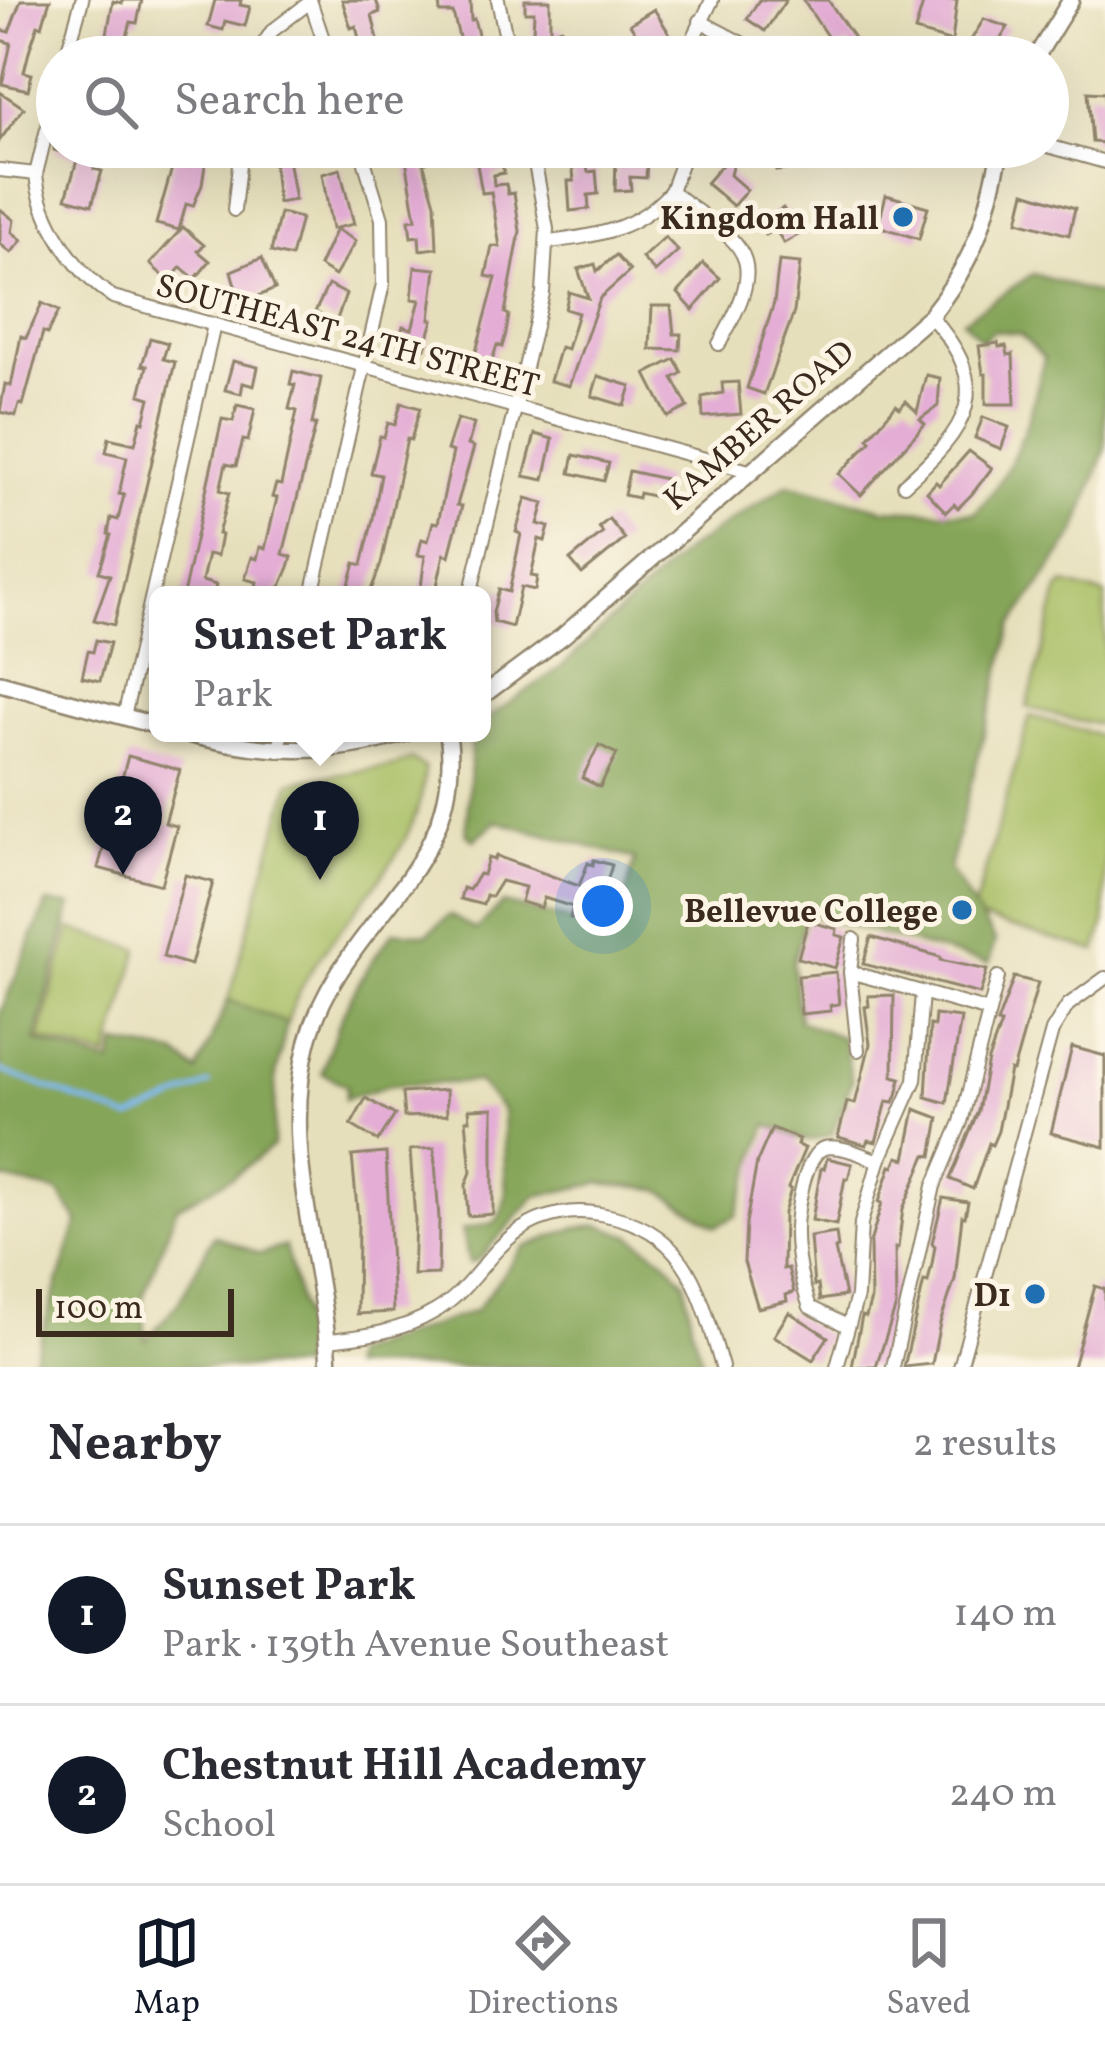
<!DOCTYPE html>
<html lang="en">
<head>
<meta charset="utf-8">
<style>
	body { margin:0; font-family:Vollkorn,serif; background:#f2f2f3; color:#2b2b33 }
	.scale { position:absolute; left:36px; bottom:30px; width:198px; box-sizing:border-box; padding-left:12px; border:6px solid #3b2a1e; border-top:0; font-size:33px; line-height:42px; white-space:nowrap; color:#3b2a1e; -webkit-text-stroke:9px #fcf5e5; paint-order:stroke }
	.you { position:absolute; left:603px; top:906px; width:42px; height:42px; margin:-30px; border:9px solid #fff; border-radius:50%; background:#1a73e8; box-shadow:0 0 0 18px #1a73e833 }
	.badge { display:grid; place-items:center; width:78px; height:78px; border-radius:50%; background:#111827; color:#fff; font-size:39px; font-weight:700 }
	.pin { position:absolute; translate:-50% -99px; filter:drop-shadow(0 3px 6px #0008) }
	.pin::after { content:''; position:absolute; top:63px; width:42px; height:36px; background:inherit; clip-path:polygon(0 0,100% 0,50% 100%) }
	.popup { position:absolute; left:149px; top:586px; width:342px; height:156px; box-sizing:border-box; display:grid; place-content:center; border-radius:18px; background:#fff; filter:drop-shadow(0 3px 9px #0005); font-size:39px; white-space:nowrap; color:#7c7c81 }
	.popup b { font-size:45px; color:#2b2b33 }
	.popup::after { content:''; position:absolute; left:50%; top:100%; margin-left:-24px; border:24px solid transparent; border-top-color:#fff }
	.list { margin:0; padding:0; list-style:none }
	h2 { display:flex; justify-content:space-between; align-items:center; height:156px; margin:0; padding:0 48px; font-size:51px }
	h2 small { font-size:39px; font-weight:400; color:#7c7c81 }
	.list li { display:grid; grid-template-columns:78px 1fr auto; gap:36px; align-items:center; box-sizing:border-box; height:180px; padding:0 48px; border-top:3px solid #e1e1e2 }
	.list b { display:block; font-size:45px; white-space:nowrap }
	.list p { margin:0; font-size:39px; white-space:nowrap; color:#7c7c81 }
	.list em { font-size:39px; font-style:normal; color:#7c7c81 }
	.icon { flex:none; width:66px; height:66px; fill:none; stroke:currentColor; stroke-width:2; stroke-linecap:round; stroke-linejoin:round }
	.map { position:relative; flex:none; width:1105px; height:1367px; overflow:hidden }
	.search { position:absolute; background:#fff; box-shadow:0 12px 48px #0002; left:36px; right:36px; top:36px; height:132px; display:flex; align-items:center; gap:30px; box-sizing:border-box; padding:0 42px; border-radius:66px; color:#7c7c81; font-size:45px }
	.sheet { height:516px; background:#fff }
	nav { display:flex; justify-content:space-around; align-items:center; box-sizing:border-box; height:168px; border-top:3px solid #e1e1e2; background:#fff; font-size:33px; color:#7c7c81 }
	nav a { display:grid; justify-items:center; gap:6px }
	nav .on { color:#111827 }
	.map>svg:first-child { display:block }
</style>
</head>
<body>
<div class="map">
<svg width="1105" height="1367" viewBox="0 0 1105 1367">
	<rect width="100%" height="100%" fill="#fcf5e5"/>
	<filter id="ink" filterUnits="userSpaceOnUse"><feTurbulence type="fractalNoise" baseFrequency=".00833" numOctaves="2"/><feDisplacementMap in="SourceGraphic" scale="24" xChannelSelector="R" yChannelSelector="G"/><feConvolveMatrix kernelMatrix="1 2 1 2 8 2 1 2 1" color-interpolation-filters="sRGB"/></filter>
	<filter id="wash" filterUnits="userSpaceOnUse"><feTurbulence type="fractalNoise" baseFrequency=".004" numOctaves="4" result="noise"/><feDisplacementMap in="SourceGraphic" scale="48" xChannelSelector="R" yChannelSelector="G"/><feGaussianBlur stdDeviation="2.7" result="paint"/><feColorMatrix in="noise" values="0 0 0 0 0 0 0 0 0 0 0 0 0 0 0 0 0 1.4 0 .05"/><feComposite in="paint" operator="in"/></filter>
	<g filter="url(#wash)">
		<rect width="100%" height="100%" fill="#e6dfbb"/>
		<g fill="#a7be63" stroke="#717440" stroke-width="3">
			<path d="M1065 584 1105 595V724L1077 721 1027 707 1059 589Z"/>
			<path d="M1030 716 1105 737V922L1096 951 972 916Z"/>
			<path d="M411 759 425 768C420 873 316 925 287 1023L228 1000 290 782 394 766Z"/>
			<path d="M70 929 139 949 108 1058 39 1039Z"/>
		</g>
		<g fill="#85a559" stroke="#60683c" stroke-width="3">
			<path d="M1033 274 1105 296V450L1076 532 1012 626 949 869 995 940 989 964 806 914 793 963 799 1021 843 1038 852 1081 832 1135 808 1141 767 1125 736 1216 716 1226 658 1189 601 1183 536 1196 478 1260 469 1263 462 1230 494 1223 501 1215 506 1195 503 1110 478 1082 390 1085 345 1099 347 1086 322 1073C337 1019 359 975 394 931L427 934 450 915 476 930 503 903 616 932 635 859 496 821 474 840 466 833 472 735 482 733V722L560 668 685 551 788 484 884 509 975 513C1017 468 1031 417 1044 358L1020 334 993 330 982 341 963 320Z"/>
			<path d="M47 903 72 905 35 1041 111 1064 117 1044 176 1054 197 1072 228 1000 287 1023 276 1074 273 1146 234 1176 177 1207 142 1299 146 1340 179 1302 214 1235 260 1254 285 1246 305 1325 302 1367H31L78 1221 59 1192 0 1178V1013Z"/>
			<path d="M599 1225 632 1236 665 1260 685 1282 692 1329 704 1367H349L351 1354 475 1311 523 1248 574 1228Z"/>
		</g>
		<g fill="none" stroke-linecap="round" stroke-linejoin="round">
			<path stroke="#80baf1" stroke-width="4.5" d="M0 1070 130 1119 209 1084"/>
		</g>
		<g id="blocks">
			<g fill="#e4add5">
				<path d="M21 0H50L42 26 38 25 30 48 24 72 32 74 28 90 2 84 11 43 0 40V29L9 32Z"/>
				<path d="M122 0H142L137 23 131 22 121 57H97L100 44 105 45 113 1 122 3Z"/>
				<path d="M215 0H241L240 5 250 7 245 26 225 21 223 30 208 26Z"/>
				<path d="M342 0H376L380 12 372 15 382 57H363L356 26 351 28Z"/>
				<path d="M439 0H470L471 20 474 19 483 55 464 57 453 13H440Z"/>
				<path d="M525 0H550V32L561 28 568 51 561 53 562 57H541L533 33 534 12H525Z"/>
				<path d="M759 0H786L765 31 747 19Z"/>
				<path d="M803 0H828L867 57H850L849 43 837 51Z"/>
				<path d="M924 0H957L952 42 915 31Z"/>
				<path d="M654 9 674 41 650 56 630 24Z"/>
				<path d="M984 19 1008 27 990 56 975 47 977 44 971 40Z"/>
				<path d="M0 92 24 108 0 140Z"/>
				<path d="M1088 92 1105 93V143L1092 142Z"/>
				<path d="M54 147H100L94 169 102 171 92 205 66 198 78 157 54 150Z"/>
				<path d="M178 147H207V152L202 185 193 206 186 204 179 230 156 224Z"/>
				<path d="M272 147H286L295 200 278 203Z"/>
				<path d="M404 147H424L426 162H423L435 203 437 248 420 250 419 236 411 237 409 220 416 219Z"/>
				<path d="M474 147H505L508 163 502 164 504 173 493 175 494 185 506 184 508 194 514 193 520 231 505 313 509 315 506 333 502 347 497 345 489 370 472 366 496 278 486 276 492 246 500 247 491 192 482 193Z"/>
				<path d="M561 147H583L588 172 596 171 598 194 588 195 589 209 570 211 568 181H574L572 159 564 161Z"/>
				<path d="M719 147H737L730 175 747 190 733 206 706 183 728 158 717 156Z"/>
				<path d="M773 147H813L815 166 776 171Z"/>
				<path d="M616 160H647L646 178 630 177 631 190 615 191Z"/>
				<path d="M340 169 354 224 332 229 322 174Z"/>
				<path d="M1025 192 1075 208 1069 235 1018 221Z"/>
				<path d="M886 195 928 207 919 239 878 226Z"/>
				<path d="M783 208 798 235 784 243 775 229 765 235 758 223Z"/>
				<path d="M0 209 14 220 12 232 22 240 11 253 0 244Z"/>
				<path d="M280 213 301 218 291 257 271 252Z"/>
				<path d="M183 227 204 245 198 251 210 261 195 279 181 267 169 281 150 264Z"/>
				<path d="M336 229 356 241 335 276 319 266Z"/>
				<path d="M665 237 678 251 655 272 642 258Z"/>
				<path d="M616 255 630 271 600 298 569 386 550 381 560 347 567 349 578 313 565 309 569 292 588 298 578 269 595 264 597 271Z"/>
				<path d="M262 258 275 289 240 304 231 271Z"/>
				<path d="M779 261 800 263 794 312 764 394 747 388 774 303Z"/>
				<path d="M703 263 720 278 693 310 678 293Z"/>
				<path d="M415 267 436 269 430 319 433 320 425 348 399 340 403 326 412 329 420 300 412 299Z"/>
				<path d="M328 285 346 294 336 322 315 312Z"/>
				<path d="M42 303 59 311 47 334 43 332 23 405 19 404 16 416 0 412 5 384 11 386 21 336 26 338Z"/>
				<path d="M652 306H671L674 334H681L680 350 650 349Z"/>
				<path d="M150 338 168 343 163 359 175 362 114 625 94 620 110 575 99 572 111 535 108 534 111 518 118 520 124 495 119 494 127 457 106 452 109 438 135 444 141 421 144 422 150 398 140 395 147 366 142 365Z"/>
				<path d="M998 343 999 347 1006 346 1008 355 1013 354 1015 404H986V374H983L979 346Z"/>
				<path d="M675 359 682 373 673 378 688 407 668 417 646 374Z"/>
				<path d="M233 361 258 367 254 386 243 383 241 394 225 390Z"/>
				<path d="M293 371 321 378 312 424H316L283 554 292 557 289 567 277 595H254L257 582 245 579 252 557 257 559 260 547 265 549 277 498 272 497 276 484 281 485 297 411 289 409 295 385 290 384Z"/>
				<path d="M926 375 940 378 938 406 920 419 925 424 861 495 839 474 871 441 868 438 896 405 900 408 906 401 917 412Z"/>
				<path d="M598 376 631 386 625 406 592 396Z"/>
				<path d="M738 382 741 414 703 417 702 397 723 393 722 383Z"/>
				<path d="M401 403 420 408 411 440 407 439 381 564 369 595H346L355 563 362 565 373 519 381 475 371 473 380 436 384 437 388 423 395 425Z"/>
				<path d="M237 405 255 409 248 441 243 440 236 466 226 464 220 490 229 493 218 534 221 535 217 556 208 554 202 581 216 585 213 595H183L222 419 233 421Z"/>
				<path d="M983 417 1009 427 1001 449 975 438Z"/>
				<path d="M457 419 474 424 468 445 474 447 457 505 462 506 449 556 444 554 435 595H420L425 556 418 555 422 539 428 541 433 522 438 523 453 452 447 450Z"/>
				<path d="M535 434 553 439 544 480 524 476Z"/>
				<path d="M969 451 992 468 972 494 958 508 954 504 946 512 927 492 936 482 939 485Z"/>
				<path d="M574 455 609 463 604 481 570 473Z"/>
				<path d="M629 471 665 479 661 498 639 493 638 498 624 495Z"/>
				<path d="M526 498 544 503 538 524 549 527 545 541 539 539 531 576 537 577 535 590 521 587 512 627 494 622 493 612 499 589 509 592 521 534 516 532Z"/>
				<path d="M609 519 625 539 582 574 570 560 603 533 599 527Z"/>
				<path d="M96 640 110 643 100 681 82 677 88 651 93 652Z"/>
				<path d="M599 745 617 754 600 787 582 778Z"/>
				<path d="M128 756 180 770 165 823 177 826 161 885 98 868Z"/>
				<path d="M496 856 579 886 588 863 593 865 594 860 612 865 594 924 570 918 573 907 544 898 541 908 521 902 525 887 501 881 491 897 486 895 483 905 460 899 463 888 469 890 479 874 483 875 488 858 494 860Z"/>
				<path d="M185 875 213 882 191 965 163 957Z"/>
				<path d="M808 921 837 929 836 935 844 937 835 968 798 958Z"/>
				<path d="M871 937 940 957V960L987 970 980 994 863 964Z"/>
				<path d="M836 972 839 1004 830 1005 831 1011 801 1014 798 976Z"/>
				<path d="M1014 977 1038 983 1013 1071 1010 1070 998 1131 992 1145 989 1143 973 1189 950 1179 978 1111 988 1060 1001 1024 997 1023Z"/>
				<path d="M894 995 893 1076 901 1078 897 1095 894 1102 887 1101 876 1142 868 1140 866 1145 838 1137 847 1102 855 1104 870 1044 865 1007 869 1006 868 996Z"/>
				<path d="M935 1015 961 1018 947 1103 926 1097 930 1025 934 1026Z"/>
				<path d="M1072 1047 1105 1056V1147L1051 1133Z"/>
				<path d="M446 1090 447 1115 404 1117 402 1093Z"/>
				<path d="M366 1098 395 1115 378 1141 351 1125Z"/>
				<path d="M493 1108V1214L468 1216 466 1185 471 1172 466 1120H470L469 1109Z"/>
				<path d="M915 1109 939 1118 932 1156 926 1155 903 1209 898 1248H895L896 1306 876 1367H852L862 1316 866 1317 871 1299 870 1243 882 1203 879 1202 891 1166 894 1167 898 1157 905 1159Z"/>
				<path d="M772 1128 799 1139 797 1145 805 1148 788 1188 791 1189 784 1213 783 1269 788 1268 794 1292 786 1295 787 1301 758 1308 744 1262 746 1223 757 1162Z"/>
				<path d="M434 1148 439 1219 438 1274 413 1275 415 1220 410 1150Z"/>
				<path d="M386 1153 393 1312 357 1314 358 1219 352 1156Z"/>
				<path d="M827 1158 852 1164 848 1179 845 1178 836 1225 812 1220 821 1168 824 1169Z"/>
				<path d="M943 1198 968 1202 965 1217 962 1216 955 1279 940 1323 932 1364 904 1367 924 1281 928 1282 932 1264 935 1246 932 1243Z"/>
				<path d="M836 1233 838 1248 835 1249 845 1296 820 1300 818 1285 814 1286 810 1237Z"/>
				<path d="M1095 1286 1105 1289V1367H1073Z"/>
				<path d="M789 1312 828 1337 813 1360 774 1336Z"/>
			</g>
		</g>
	</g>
	<g filter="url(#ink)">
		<use href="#blocks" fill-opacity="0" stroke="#90846c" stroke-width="3"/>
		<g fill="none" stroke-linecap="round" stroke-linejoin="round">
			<defs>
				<g id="minor">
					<path d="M310 0 329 57"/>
					<path d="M498 0 510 57"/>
					<path d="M700 21 768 57"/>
					<path d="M66 57 82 0"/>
					<path d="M255 57 272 31 310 2"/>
					<path d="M691 57 693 39 712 0"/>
					<path d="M1048 146 1105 162"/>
					<path d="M0 170 36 174C40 219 75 273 113 297L749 471"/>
					<path d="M36 174 57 88"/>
					<path d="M671 191 687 147"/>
					<path d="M234 210 241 147"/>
					<path d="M548 242C596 236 638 230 671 191 743 248 773 250 719 344"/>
					<path d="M904 485C967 429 997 389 930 316"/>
					<path d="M312 595 383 284 382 219 360 147"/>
					<path d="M470 595 543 293 547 229 532 147"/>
					<path d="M124 717 214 325"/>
					<path d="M279 751 282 733"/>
					<path d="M854 939 850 972 858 1050"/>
					<path d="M850 972 989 1011"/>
					<path d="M847 1326 810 1307C802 1286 796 1256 796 1234 795 1215 805 1154 824 1148 840 1144 864 1156 879 1161"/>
					<path d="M328 1340C366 1336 400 1332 434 1312 470 1292 487 1252 520 1230 544 1214 573 1209 600 1214 689 1229 700 1292 722 1367"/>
					<path d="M837 1367 857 1296 861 1223 879 1161 915 1080 922 993"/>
					<path d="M893 1367 934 1186 961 1122 998 977"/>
					<path d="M960 1367 1052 1031 1068 1005 1105 978"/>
				</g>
				<g id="tertiary">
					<path d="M1036 57 1071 0"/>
					<path d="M0 683 158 726"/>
					<path d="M482 696 563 636 930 316C976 260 987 217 1001 147"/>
					<path d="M183 733C260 753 330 757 406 733"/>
					<path d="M329 1367C324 1258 279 1149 308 1041 340 921 468 870 448 733"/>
				</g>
			</defs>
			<use href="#minor" stroke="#90846c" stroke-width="16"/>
			<use href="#tertiary" stroke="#90846c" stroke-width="20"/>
			<use href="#minor" stroke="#fff" stroke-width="12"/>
			<use href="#tertiary" stroke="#fff" stroke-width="15"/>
		</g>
	</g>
	<g fill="#1f6fb2" stroke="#fcf5e5" stroke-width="4.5">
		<circle cx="903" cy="217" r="12"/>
		<circle cx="962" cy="910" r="12"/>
		<circle cx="1035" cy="1294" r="12"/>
	</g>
	<g text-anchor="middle" stroke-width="10" stroke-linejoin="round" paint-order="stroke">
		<g font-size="33" font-weight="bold" fill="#3b2a1e" stroke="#fcf5e5" text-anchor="end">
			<text x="879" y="229">Kingdom Hall</text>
			<text x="938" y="922">Bellevue College</text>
			<text x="1011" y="1306">D1</text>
		</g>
		<g font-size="33" fill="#3b2a1e" stroke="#fcf5e5">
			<text transform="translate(348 334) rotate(15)" y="12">SOUTHEAST 24TH STREET</text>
			<text transform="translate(758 424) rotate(-41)" y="12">KAMBER ROAD</text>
		</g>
	</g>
</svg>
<div class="scale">100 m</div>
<div class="you"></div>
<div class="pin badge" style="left:320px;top:880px">1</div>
<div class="popup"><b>Sunset Park</b>Park</div>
<div class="pin badge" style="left:123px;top:875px">2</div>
<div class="search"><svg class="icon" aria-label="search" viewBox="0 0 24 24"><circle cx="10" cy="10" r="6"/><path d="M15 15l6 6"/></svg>Search here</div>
</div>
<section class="sheet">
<h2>Nearby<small>2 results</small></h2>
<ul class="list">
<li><span class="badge">1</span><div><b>Sunset Park</b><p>Park · 139th Avenue Southeast</p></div><em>140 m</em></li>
<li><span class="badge">2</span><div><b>Chestnut Hill Academy</b><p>School</p></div><em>240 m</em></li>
</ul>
</section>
<nav>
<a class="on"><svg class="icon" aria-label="map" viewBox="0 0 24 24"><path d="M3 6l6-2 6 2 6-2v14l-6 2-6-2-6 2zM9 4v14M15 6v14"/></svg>Map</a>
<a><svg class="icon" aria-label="directions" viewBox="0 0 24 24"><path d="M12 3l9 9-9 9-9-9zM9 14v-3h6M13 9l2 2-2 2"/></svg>Directions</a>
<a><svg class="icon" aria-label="saved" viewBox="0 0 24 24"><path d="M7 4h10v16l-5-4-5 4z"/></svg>Saved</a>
</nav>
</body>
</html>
